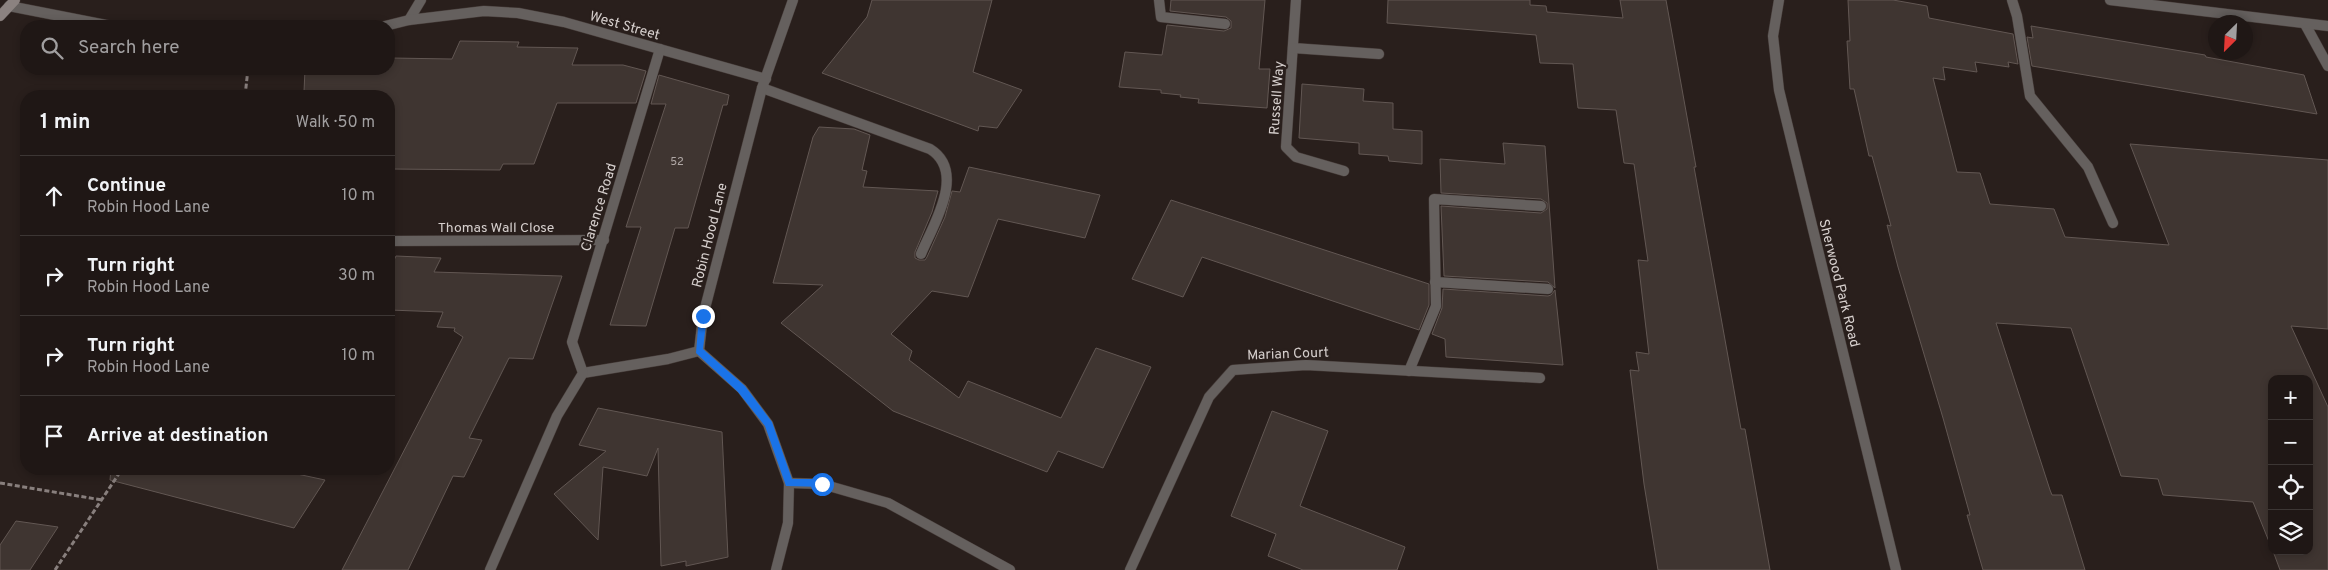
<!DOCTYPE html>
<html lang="en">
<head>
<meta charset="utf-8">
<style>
	body { margin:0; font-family:Overpass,sans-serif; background:#27201e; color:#f1f3f6 }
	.controls { position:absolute; right:15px; bottom:15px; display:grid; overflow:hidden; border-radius:10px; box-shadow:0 2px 8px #0003 }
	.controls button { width:45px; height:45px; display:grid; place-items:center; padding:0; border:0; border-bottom:1px solid #3c3634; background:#1f1715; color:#f1f3f6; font:25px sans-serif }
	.compass { position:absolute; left:2208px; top:15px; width:45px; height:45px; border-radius:50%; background:#1f1715; box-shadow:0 2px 8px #0003; rotate:204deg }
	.stop { position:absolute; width:15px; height:15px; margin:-11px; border:4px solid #1a73e8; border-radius:50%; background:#fff }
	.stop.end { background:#1a73e8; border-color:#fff; box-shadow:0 1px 5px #0008 }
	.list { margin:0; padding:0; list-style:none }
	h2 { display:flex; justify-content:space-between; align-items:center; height:65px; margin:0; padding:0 20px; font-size:21px }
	h2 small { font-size:16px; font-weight:400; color:#a19fa0 }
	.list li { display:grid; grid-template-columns:32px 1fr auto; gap:15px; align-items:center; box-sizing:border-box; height:80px; padding:0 20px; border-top:1px solid #3c3634 }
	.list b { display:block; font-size:19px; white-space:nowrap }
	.list p { margin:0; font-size:16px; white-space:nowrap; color:#a19fa0 }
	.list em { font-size:16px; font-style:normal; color:#a19fa0 }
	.icon { flex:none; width:28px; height:28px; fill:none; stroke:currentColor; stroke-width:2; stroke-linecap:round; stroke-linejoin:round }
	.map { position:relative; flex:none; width:2328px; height:570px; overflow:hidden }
	.search { position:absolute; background:#1f1715; box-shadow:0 2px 8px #0003; left:20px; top:20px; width:375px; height:55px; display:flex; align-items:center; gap:12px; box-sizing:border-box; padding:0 18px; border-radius:20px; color:#a19fa0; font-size:19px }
	.panel { position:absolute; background:#1f1715; box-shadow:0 2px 8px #0003; left:20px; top:90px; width:375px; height:385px; border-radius:20px }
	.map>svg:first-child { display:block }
</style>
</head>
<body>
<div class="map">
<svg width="2328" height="570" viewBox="0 0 2328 570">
	<rect width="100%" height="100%" fill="#291f1c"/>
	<g fill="#3f3531" stroke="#625753">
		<path d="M872 0H992L973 72 1022 90 997 128 979 126 978 131 822 73 867 17Z"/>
		<path d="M1171 0H1265L1259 69H1270L1267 108 1198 103 1199 99 1180 97 1181 95 1161 93V90L1119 87 1125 52 1162 55 1167 25 1224 31 1231 28V21L1226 17 1170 11Z"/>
		<path d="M1388 0H1530V5L1546 6 1547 12 1623 18 1620 0H1666L1696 167H1694L1741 429H1745L1770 570H1658L1644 484 1630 370 1639 371 1636 352 1649 354 1638 260 1648 261 1634 164 1624 163 1616 110 1578 108 1573 64 1540 63 1536 35 1387 23Z"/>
		<path d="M1848 0H1893L1927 6 1929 18 2013 34 2018 64 2008 62 2009 67 1975 62 1977 72 1943 67 1945 80 1933 78 1957 172 1980 173 1990 204 2054 209 2065 237 2169 245 2130 144 2328 160V329L2291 326 2328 407V570H2280L2273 551H2309V379H2272V549L2253 502 2163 495 2158 479 2121 476 2071 328 1996 323 2050 490 2052 495H2062L2085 570H1983L1967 515H1970L1943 418 1898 267 1887 225 1891 226 1872 156H1869L1854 89H1850L1847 41H1850Z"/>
		<path d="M2031 26 2205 55 2206 57 2304 75 2317 114 2032 66 2027 37 2033 38Z"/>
		<path d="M460 41 519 42 517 47 578 48 572 65H623L646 71 636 103H557L534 164H503L500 170 389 169V96L304 92 305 69H389L391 58 452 59Z"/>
		<path d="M659 75 729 95 727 105H723L688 228H675L646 326 610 325 641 227H626L666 104H651Z"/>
		<path d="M1302 84 1364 89 1363 101 1393 103V129L1422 131V164L1389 161 1388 156 1359 154V143L1299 138Z"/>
		<path d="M819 127 854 129 870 135 862 170 867 171 863 187 938 191 932 212 915 252V258L919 260H925L927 257 945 217 952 191 960 192 969 167 1100 195 1085 238 998 219 968 297 932 291 891 334 912 351 909 360 959 398 968 381 1061 418 1096 348 1151 367 1103 468 1058 451 1047 472 893 411 781 323 823 285 773 283 813 137Z"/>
		<path d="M1503 143 1545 146 1555 288 1548 282 1444 276 1441 206 1541 213 1547 209V203L1541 199 1441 193 1440 159 1505 164Z"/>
		<path d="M1171 200 1429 284V305L1419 330 1202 257 1183 297 1132 279Z"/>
		<path d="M396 256 441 258 434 272 562 276 533 359 509 358 469 438 482 440 464 477 453 476 408 570H342L463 337 454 331 455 328 437 327 443 312 389 310V271Z"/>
		<path d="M1443 289 1548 296 1551 295 1555 290 1563 365 1446 357 1445 339 1432 334 1442 308Z"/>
		<path d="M598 408 722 432 728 557 686 566V561L661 566 658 448 647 476 603 467 598 540 554 494 606 451 579 445Z"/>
		<path d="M1272 411 1328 431 1300 506 1405 547 1397 570H1303L1268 556 1276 534 1231 516Z"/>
		<path d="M111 469H274L325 480 294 528 110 480Z"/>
		<path d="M16 521 58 527 30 570H0V545Z"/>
	</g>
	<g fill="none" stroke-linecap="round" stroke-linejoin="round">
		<defs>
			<g id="service">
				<path d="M2012 0 2017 16 2030 96 2088 167 2113 223"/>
				<path d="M409 20 421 0"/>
				<path d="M2305 24 2328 66"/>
				<path d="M762 88 930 149C967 172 933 225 921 254"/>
				<path d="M1435 282 1548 289"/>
				<path d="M1409 371 1436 306 1434 199 1541 206"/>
				<path d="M1130 570 1209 397 1233 370 1306 365 1540 378"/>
			</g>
			<g id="minor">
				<path d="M1159 0 1161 17 1225 24"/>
				<path d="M1296 0 1286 147 1296 157 1344 171"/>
				<path d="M1779 0 1773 36 1779 90 1896 570"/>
				<path d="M2110 0 2328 26"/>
				<path d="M9 6 111 26"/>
				<path d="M385 26 409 20 484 11 518 13 564 22 766 79"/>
				<path d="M1293 48 1379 54"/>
				<path d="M389 241 604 240"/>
				<path d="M583 373 668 359 699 351"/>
				<path d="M789 483 822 484 888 503 1010 570"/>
				<path d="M490 570 557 416 583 373 572 342 660 49"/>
				<path d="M776 570 788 523 789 483 768 424 742 389 699 351 703 316 762 88 793 0"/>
			</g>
			<path id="secondary" d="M0 16 15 0"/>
		</defs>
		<use href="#service" stroke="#453b38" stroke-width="11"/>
		<use href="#minor" stroke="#453b38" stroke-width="11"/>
		<use href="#secondary" stroke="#453b38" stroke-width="11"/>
		<g stroke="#887f7d" stroke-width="3" stroke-dasharray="5 2.5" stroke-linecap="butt">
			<path d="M245 96 248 69"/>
			<path d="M0 483 102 500"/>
			<path d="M55 570 122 469"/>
		</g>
		<use href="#service" stroke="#65605e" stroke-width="10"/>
		<use href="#minor" stroke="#65605e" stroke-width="10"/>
		<use href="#secondary" stroke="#8b8280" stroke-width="10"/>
	</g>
	<path fill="#1a73e8" d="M703 313 707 316 703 349 745 386 772 422 792 479H822L827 484 825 487 786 486 765 426 738 392 696 353 699 316Z"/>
	<g text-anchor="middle" stroke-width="4.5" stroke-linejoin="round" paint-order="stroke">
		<g font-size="11" fill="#b0a8a6">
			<text x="677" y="165">52</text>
		</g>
		<g font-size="14" fill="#d6cfcd" stroke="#291f1c">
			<text transform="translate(625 25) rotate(16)" y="5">West Street</text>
			<text transform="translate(1276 98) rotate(-86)" y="5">Russell Way</text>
			<text transform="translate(598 207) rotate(-73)" y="5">Clarence Road</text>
			<text x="496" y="232">Thomas Wall Close</text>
			<text transform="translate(709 235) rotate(-76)" y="5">Robin Hood Lane</text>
			<text transform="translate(1840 283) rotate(76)" y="5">Sherwood Park Road</text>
			<text transform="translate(1288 353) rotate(-2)" y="5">Marian Court</text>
		</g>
	</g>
</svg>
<div class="controls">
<button>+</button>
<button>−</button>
<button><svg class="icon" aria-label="locate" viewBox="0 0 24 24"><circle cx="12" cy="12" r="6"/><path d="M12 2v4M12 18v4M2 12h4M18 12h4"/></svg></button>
<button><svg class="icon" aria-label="layers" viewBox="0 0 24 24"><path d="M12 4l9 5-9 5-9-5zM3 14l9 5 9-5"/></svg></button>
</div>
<svg class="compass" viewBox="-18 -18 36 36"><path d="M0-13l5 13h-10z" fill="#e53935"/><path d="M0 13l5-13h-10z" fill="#a19fa0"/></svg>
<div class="stop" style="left:822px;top:484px"></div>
<div class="stop end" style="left:703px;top:316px"></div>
<div class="search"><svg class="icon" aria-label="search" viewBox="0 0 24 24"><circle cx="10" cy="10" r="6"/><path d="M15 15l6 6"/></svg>Search here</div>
<section class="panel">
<h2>1 min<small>Walk · 50 m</small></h2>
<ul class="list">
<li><svg class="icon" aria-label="ahead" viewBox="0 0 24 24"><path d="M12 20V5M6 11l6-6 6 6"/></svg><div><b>Continue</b><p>Robin Hood Lane</p></div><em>10 m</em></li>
<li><svg class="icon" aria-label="right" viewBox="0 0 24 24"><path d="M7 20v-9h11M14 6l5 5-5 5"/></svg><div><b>Turn right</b><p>Robin Hood Lane</p></div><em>30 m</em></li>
<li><svg class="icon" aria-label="right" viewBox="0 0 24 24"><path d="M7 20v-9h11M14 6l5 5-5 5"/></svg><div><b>Turn right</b><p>Robin Hood Lane</p></div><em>10 m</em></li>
<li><svg class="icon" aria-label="arrive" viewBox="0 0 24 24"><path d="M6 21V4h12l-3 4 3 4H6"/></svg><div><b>Arrive at destination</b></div></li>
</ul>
</section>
</div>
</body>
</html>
